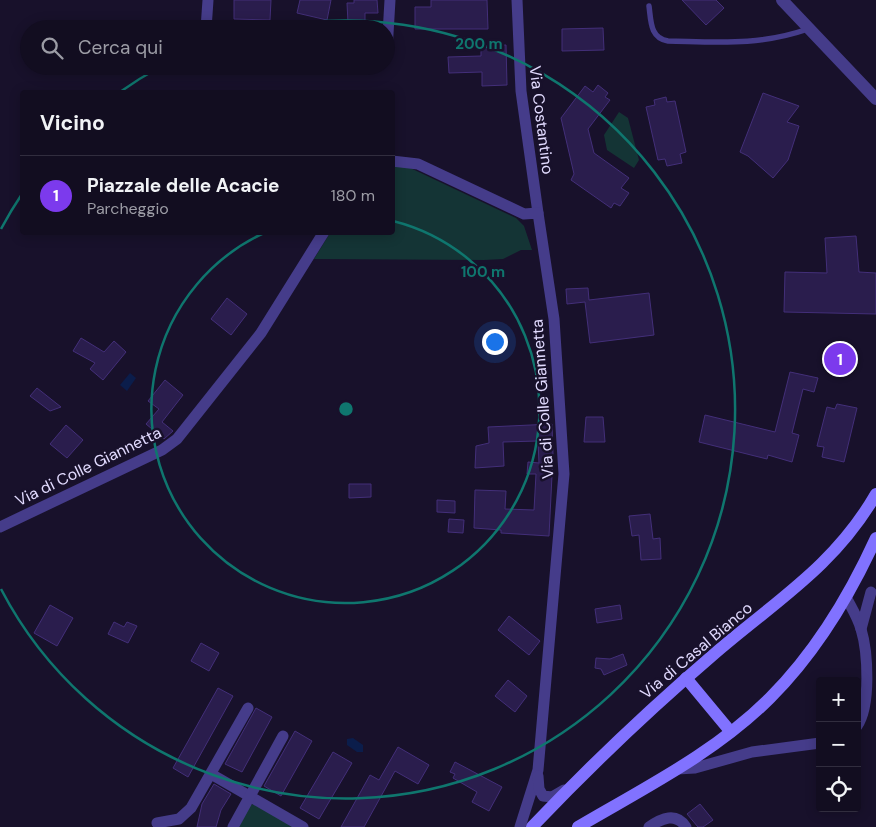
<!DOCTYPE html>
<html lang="it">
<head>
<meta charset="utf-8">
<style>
	body { margin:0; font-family:"DM Sans",sans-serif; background:#1b1629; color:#f1f3f6 }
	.controls { position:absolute; right:15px; bottom:15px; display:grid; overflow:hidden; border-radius:5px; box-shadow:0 2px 12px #0003 }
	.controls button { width:45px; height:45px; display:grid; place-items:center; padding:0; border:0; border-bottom:1px solid #312d3e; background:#120d20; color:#f1f3f6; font:25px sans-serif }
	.you { position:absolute; left:494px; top:341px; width:18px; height:18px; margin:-12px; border:4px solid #fff; border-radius:50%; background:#1a73e8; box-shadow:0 0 0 8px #1a73e833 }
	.badge { display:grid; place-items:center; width:32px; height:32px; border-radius:50%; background:#7c3aed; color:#fff; font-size:16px; font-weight:700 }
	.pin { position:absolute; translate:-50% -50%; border:2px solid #fff; box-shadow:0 1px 5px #0006 }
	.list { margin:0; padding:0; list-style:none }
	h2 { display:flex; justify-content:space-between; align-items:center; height:65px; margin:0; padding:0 20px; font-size:21px }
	h2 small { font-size:16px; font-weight:400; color:#9c9ca5 }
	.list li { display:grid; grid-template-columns:32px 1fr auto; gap:15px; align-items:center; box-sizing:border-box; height:80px; padding:0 20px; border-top:1px solid #312d3e }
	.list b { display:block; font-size:19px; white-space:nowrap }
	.list p { margin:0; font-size:16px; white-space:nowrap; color:#9c9ca5 }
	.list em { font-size:16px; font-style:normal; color:#9c9ca5 }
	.icon { flex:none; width:28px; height:28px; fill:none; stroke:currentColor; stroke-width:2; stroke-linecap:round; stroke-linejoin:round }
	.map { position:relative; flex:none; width:876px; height:827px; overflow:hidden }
	.search { position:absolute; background:#120d20; box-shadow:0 2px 12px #0003; left:20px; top:20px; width:375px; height:55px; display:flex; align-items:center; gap:12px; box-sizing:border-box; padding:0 18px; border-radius:28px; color:#9c9ca5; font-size:19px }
	.panel { position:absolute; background:#120d20; box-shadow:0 2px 12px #0003; left:20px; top:90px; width:375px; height:145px; border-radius:5px }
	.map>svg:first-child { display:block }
</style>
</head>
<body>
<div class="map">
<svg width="876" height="827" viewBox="0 0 876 827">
	<rect width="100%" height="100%" fill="#18112b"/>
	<g fill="#143435">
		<path d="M619 112 628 118 639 160 634 168 607 150 604 135Z"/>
		<path d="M393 164 404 165 516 218 524 226 532 250H521L503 259 484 260 314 259 330 233 392 232Z"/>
		<path d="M257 803 298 827H239L250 805Z"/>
	</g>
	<g fill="#0b1d4b">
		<path d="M130 373 136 378 127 391 120 385Z"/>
		<path d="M353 738 363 745V752H357L347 745V739Z"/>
	</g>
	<g fill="#2a1d4d" stroke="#432f79">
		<path d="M234 0H271L270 20 234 19Z"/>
		<path d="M300 0H331L327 20 297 13Z"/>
		<path d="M354 0H377L378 13H365V23H348L347 3H354Z"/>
		<path d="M431 0H487L488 29H415V7H431Z"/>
		<path d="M682 0H716L724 8 706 25Z"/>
		<path d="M603 28 604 50 562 51V29Z"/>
		<path d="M506 45 507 85 482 86V72L449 73 448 57 481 56V46Z"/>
		<path d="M598 85 608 93 605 97 610 100 588 129 594 153 629 178 621 188 629 193 620 206 614 203 611 208 571 180 574 174 561 118 585 86 593 92Z"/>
		<path d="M763 93 799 106 787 122 799 126 788 160 773 178 748 156 740 152Z"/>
		<path d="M666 97 667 102 675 101 686 152 680 154 682 163 667 166 665 159 658 160 646 107 655 105 654 100Z"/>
		<path d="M856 236 859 272 876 273V314L784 312 785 272 827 273 825 238Z"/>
		<path d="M588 288 589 300 649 293 654 335 590 343 585 302 567 304 566 289Z"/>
		<path d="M227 298 247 314 231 335 211 319Z"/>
		<path d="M81 338 104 352 114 341 126 352 103 380 90 369 95 363 73 351Z"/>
		<path d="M790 372 818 378 814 392 803 389 792 433 799 435 792 462 768 455 767 459 699 442 705 415 775 432Z"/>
		<path d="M165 380 183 395 162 422 173 431 164 439 146 424 159 409 148 401Z"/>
		<path d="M37 388 61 407 50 411 30 396Z"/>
		<path d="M837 404 857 408 844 462 822 457 824 447 817 446 827 407 835 409Z"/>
		<path d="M586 417H603L605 442H584Z"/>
		<path d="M552 424 553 455 549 536 501 533V530L474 528 475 490 506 491 505 509 534 510 536 474H527L528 462 539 463 538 441 503 442 504 466 475 468 476 446 489 443 488 427Z"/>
		<path d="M66 425 83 440 67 458 50 444Z"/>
		<path d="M349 484H371V497L349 498Z"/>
		<path d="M437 500 455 501V513L437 512Z"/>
		<path d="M650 514 653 539 660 538 661 559 641 560 639 535 632 536 629 516Z"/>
		<path d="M449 519 464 520 463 533 448 532Z"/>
		<path d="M50 605 73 618 57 646 34 633Z"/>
		<path d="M620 605 622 619 597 623 595 609Z"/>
		<path d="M509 616 540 641 529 655 498 630Z"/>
		<path d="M114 622 124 627 127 622 137 626 128 643 108 634Z"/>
		<path d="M201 643 219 653 209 671 191 661Z"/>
		<path d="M623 654 627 665 604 675 601 669 595 668 596 658 610 659Z"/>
		<path d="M508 680 527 696 515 712 495 696Z"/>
		<path d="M218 688 233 696 188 777 173 768Z"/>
		<path d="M256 708 272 717 242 772 225 764Z"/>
		<path d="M295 731 312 741 281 796 264 786Z"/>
		<path d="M398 747 429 765 418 784 395 771 364 827H341L370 775 379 780Z"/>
		<path d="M333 752 352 763 319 819 300 808Z"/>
		<path d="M455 762 502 787 489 811 472 802 477 792 453 778 455 774 450 772Z"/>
		<path d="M214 784 231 794 221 810 216 827H197L202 804Z"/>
		<path d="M700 804 713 820 703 827H698L687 814Z"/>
	</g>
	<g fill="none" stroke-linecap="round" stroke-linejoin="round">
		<path stroke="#453c8a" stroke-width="5.5" d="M649 6C651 21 650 38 668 41 718 42 759 46 808 29"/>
		<g stroke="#453c8a" stroke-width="11">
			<path d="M517 0 521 91 538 213"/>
			<path d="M206 29 208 0"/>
			<path d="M387 51 390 0"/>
			<path d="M392 161 418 164 524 214 538 213 554 319 564 474 538 770 520 827"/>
			<path d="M0 527 162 450 177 439 261 333 324 232"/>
			<path d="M846 597C851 607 858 618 861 629 868 652 871 706 857 726"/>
			<path d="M861 629 871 592"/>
			<path d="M677 769 695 768 752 752 820 743"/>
			<path d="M211 774 303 827"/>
			<path d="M538 776 539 789 543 796 552 797 564 790"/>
			<path d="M157 823 179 819 191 808 248 708"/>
			<path d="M233 827 283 736"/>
			<path d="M649 827C662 818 676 812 686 827"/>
		</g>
		<path stroke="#453c8a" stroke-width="12" d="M782 0 876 99"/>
		<g stroke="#8172ff" stroke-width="12">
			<path d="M686 678 730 731"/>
			<path d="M532 827C589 767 650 709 713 655 774 602 834 567 876 494"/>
			<path d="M578 827C644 788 715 753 770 698 815 653 850 595 876 538"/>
		</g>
	</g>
	<g fill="none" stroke="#0f766e" stroke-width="2.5">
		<path d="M393 221A194 194 0 1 1 264 233"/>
		<path d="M1 229A389 389 0 0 1 22 194M120 92A389 389 0 0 1 160 67M265 29A389 389 0 1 1 1 589"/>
	</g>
	<g text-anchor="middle" stroke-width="5" stroke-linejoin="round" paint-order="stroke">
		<g font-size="16" fill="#e2dbff" stroke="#18112b">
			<text transform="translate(542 120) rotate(83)" y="6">Via Costantino</text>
			<text transform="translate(542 399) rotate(-94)" y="6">Via di Colle Giannetta</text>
			<text transform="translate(88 466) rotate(-26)" y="6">Via di Colle Giannetta</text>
			<text transform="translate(696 650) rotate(-40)" y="6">Via di Casal Bianco</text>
		</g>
	</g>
	<circle cx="346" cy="409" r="8" fill="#0f766e" stroke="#18112b" stroke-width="2.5"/>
	<g font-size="15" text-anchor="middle" font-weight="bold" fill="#0f766e" stroke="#18112b" stroke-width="5" stroke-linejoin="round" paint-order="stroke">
		<text x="479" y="49">200 m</text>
		<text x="483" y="277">100 m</text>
	</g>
</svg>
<div class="controls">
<button>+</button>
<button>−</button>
<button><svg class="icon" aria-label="locate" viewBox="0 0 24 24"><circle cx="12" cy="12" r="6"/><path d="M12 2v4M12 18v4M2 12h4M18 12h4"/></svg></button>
</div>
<div class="you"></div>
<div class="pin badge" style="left:840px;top:359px">1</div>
<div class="search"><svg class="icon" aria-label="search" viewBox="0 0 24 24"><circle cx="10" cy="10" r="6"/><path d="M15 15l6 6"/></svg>Cerca qui</div>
<section class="panel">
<h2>Vicino<small></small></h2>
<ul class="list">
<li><span class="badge">1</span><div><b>Piazzale delle Acacie</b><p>Parcheggio</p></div><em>180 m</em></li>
</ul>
</section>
</div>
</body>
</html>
